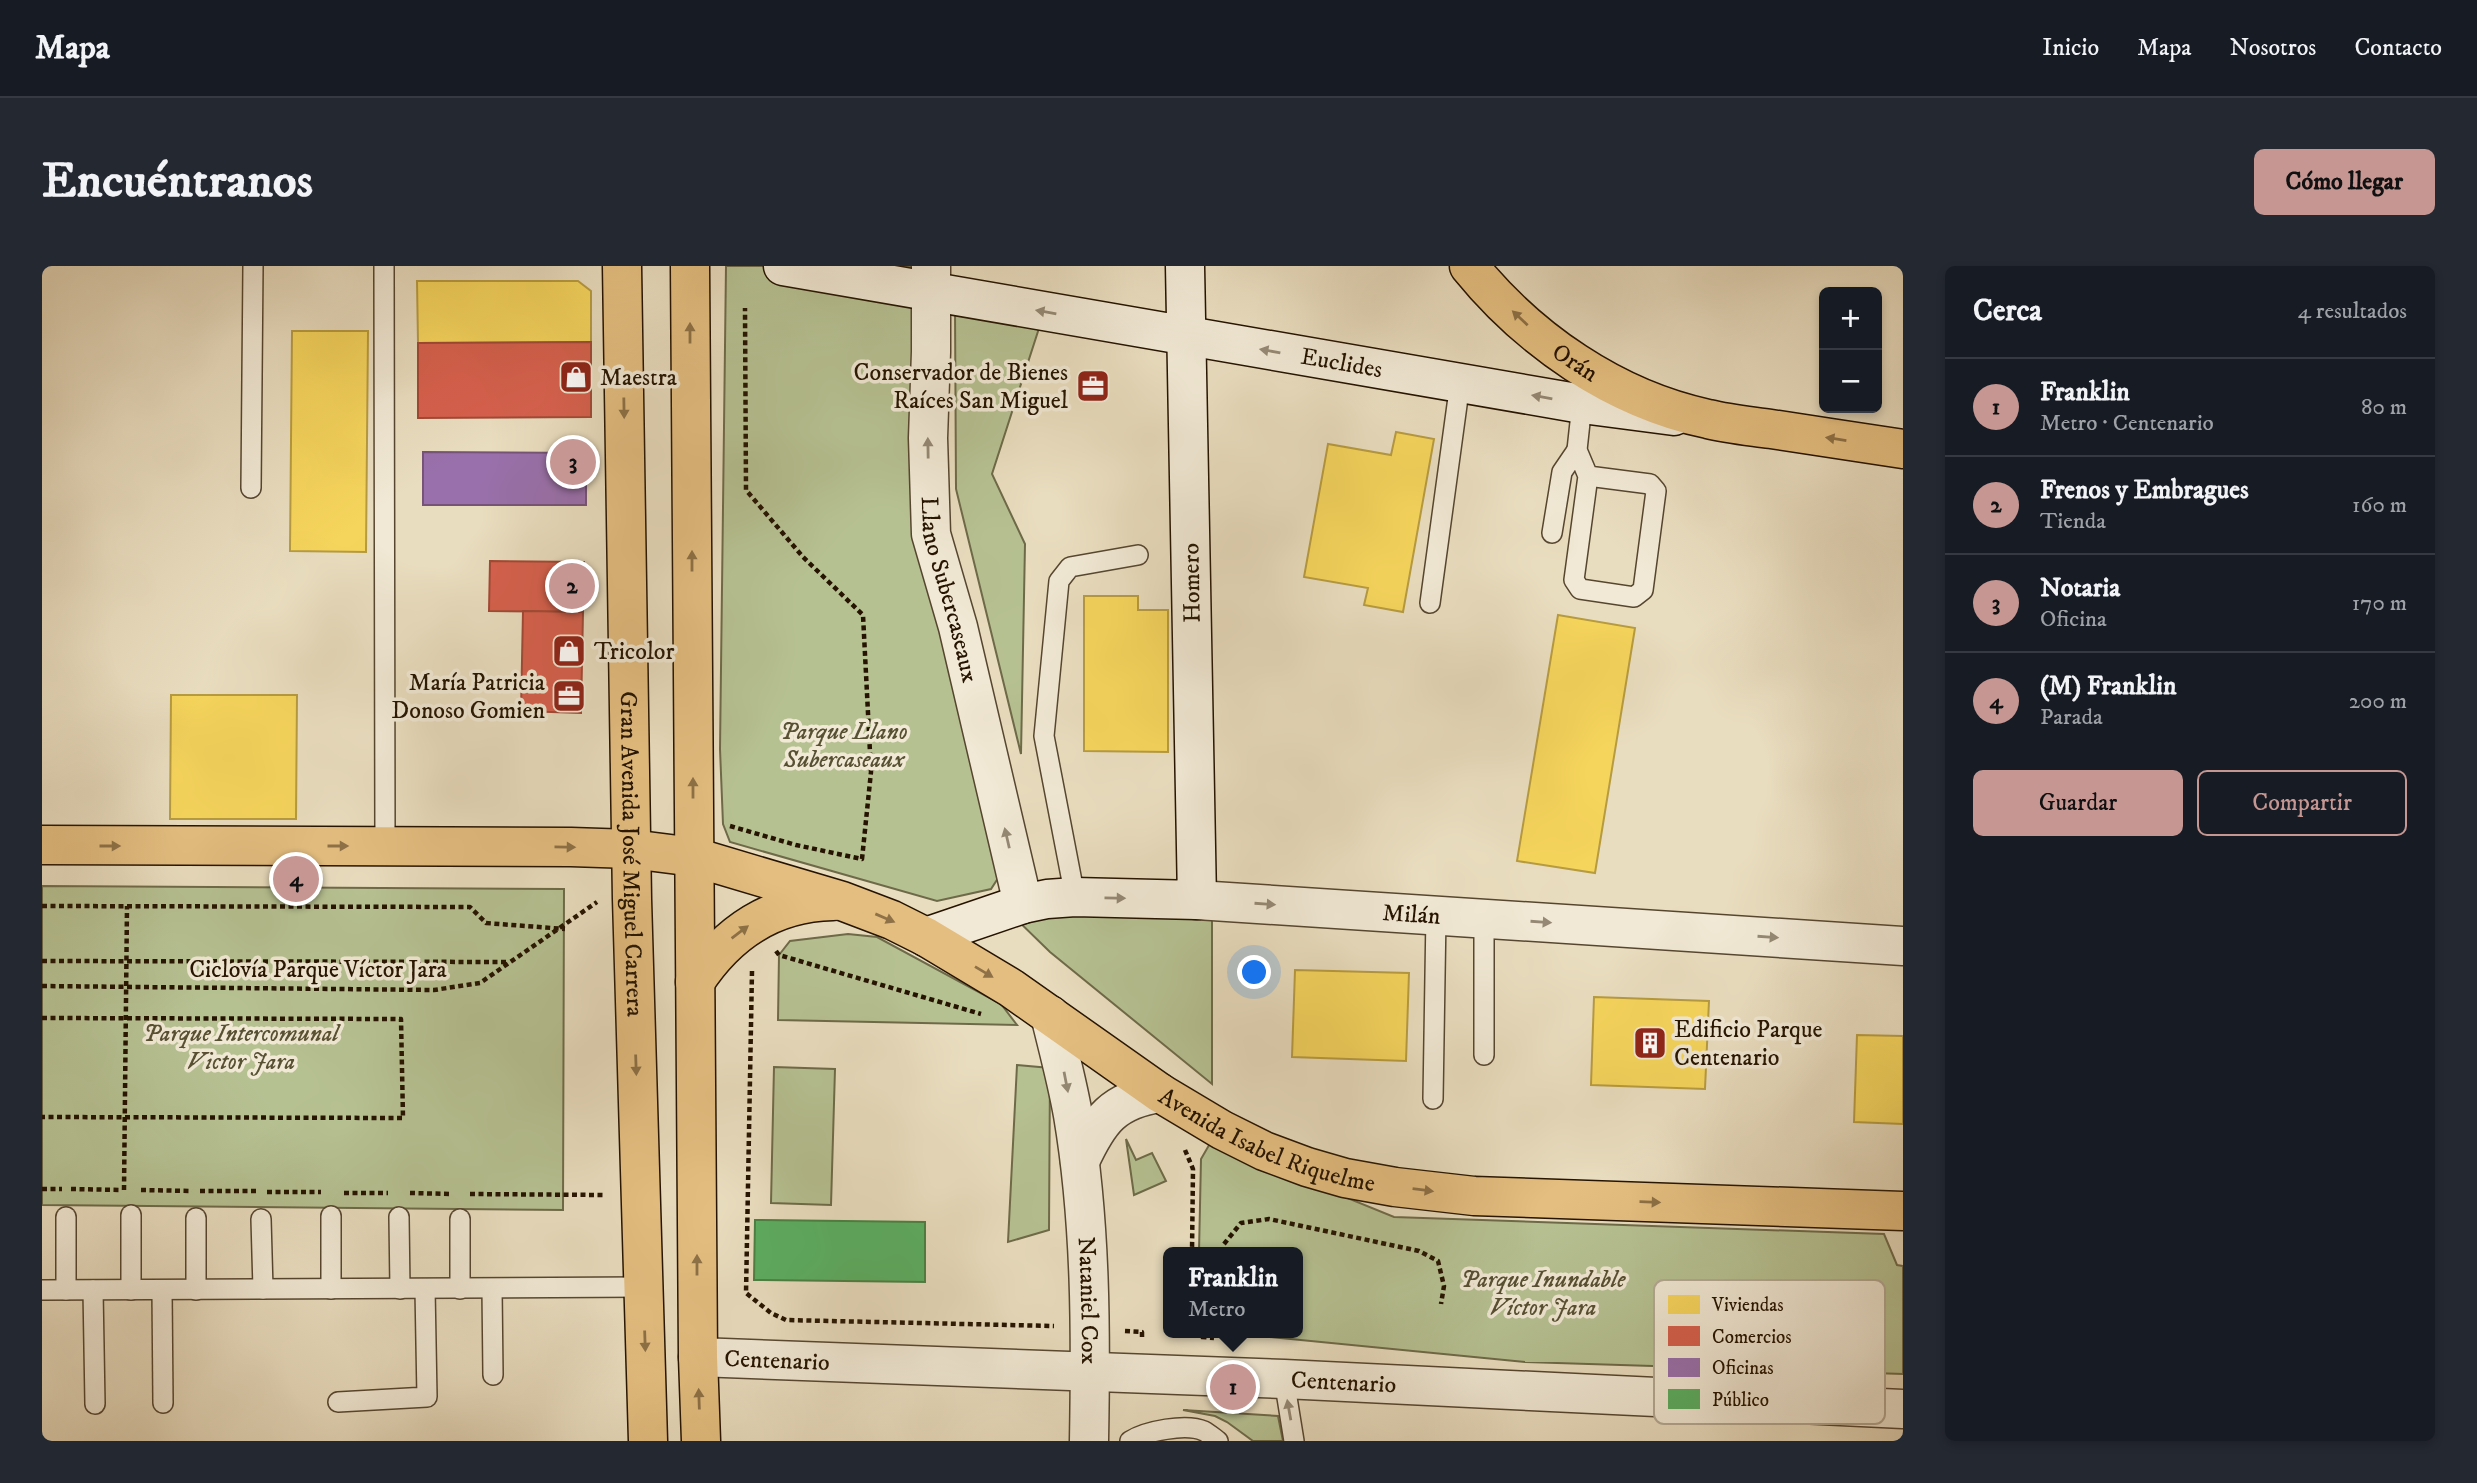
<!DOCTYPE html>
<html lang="es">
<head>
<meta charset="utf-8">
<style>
	body { margin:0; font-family:"IM FELL DW Pica",serif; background:#242831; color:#f1f3f6 }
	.controls { position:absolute; right:21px; top:21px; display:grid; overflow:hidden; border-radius:10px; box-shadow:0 4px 10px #0003 }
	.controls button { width:63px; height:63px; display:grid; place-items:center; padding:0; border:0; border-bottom:2px solid #363941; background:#171b24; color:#f1f3f6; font:35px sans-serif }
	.you { position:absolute; left:1213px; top:707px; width:24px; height:24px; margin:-18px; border:5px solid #fff; border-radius:50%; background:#1a73e8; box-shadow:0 0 0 10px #1a73e833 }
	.badge { display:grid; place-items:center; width:46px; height:46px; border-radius:50%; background:#c59692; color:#111; font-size:23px; font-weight:700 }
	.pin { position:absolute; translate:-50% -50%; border:4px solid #fff; box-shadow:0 2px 7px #0006 }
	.popup { position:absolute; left:1121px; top:981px; width:140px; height:91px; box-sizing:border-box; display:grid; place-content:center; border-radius:10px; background:#171b24; filter:drop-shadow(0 2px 5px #0005); font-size:23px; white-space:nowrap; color:#9ea1a6 }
	.popup b { font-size:26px; color:#f1f3f6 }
	.popup::after { content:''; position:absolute; left:50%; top:100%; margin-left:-14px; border:14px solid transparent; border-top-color:#171b24 }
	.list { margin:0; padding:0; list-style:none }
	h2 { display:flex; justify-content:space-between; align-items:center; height:91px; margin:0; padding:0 28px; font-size:30px }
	h2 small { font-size:23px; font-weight:400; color:#9ea1a6 }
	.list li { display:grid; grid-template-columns:46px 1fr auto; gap:21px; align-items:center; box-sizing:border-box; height:98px; padding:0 28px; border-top:2px solid #363941 }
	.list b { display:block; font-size:26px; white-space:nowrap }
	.list p { margin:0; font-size:23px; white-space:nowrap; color:#9ea1a6 }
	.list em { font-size:23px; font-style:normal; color:#9ea1a6 }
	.actions { display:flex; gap:14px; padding:21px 28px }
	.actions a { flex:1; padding:16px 0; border:2px solid #c59692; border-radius:10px; text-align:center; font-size:24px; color:#c59692 }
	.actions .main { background:#c59692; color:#111 }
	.map { position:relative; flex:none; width:1861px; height:1175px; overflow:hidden; border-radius:10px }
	header { display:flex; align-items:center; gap:42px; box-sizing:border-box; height:98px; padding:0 35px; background:#171b24; border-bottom:2px solid #363941 }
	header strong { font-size:33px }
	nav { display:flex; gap:38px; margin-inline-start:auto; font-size:24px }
	.intro { display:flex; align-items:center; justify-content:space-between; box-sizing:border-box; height:168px; padding:0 42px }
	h1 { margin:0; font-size:49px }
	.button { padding:18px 32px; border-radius:10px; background:#c59692; color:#111; font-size:24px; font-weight:700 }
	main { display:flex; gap:42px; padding:0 42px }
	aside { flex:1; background:#171b24; border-radius:10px; box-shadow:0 4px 10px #0003 }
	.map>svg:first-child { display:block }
</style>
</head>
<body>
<header>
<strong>Mapa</strong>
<nav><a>Inicio</a><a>Mapa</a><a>Nosotros</a><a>Contacto</a></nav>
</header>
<div class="intro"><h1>Encuéntranos</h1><a class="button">Cómo llegar</a></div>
<main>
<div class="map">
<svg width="1861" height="1175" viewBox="0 0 1861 1175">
	<rect width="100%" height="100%" fill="#e9ddbf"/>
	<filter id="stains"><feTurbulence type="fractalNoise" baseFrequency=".00286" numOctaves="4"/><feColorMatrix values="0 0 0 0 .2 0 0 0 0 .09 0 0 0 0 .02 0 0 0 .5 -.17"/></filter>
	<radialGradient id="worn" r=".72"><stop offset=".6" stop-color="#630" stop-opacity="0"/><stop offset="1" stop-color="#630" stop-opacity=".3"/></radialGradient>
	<g fill="#b6c192" stroke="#6e6a49" stroke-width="2">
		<path d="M684 0H873L877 261 960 606 949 623 895 635 688 576 681 558 678 483Z"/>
		<path d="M913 43 999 56 950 208 983 278 979 488 914 223Z"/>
		<path d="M0 620 522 623 521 944 0 939Z"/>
		<path d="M1170 644V818L1008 686 969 648Z"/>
		<path d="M806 668 835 671 959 738 975 759 736 754 737 689 748 675Z"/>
		<path d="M975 799 1008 802 1007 964 966 976Z"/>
		<path d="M732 801 793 803 789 939 729 937Z"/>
		<path d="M1084 873 1094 894 1110 887 1124 915 1092 929Z"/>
		<path d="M1170 874 1207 892 1352 951 1842 968 1855 999 1861 1000V1108L1483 1096 1188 1067H1256V986H1157L1159 893Z"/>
		<path d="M1141 1144 1236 1150 1241 1175H1211L1185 1156 1173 1150Z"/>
	</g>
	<g fill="#f6d55c" stroke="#b79b40" stroke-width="2">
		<path d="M375 15H536L549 25V76L376 77Z"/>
		<path d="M250 65H326L324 286 248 285Z"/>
		<path d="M1354 166 1392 173 1361 346 1322 339 1326 322 1262 311 1286 178 1349 189Z"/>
		<path d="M1042 330H1096V344H1126V486L1042 485Z"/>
		<path d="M1516 349 1593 362 1553 607 1475 595Z"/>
		<path d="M129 429H255L254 553H128Z"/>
		<path d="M1253 704 1367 707 1364 795 1250 791Z"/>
		<path d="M1552 731 1667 735 1663 823 1549 819Z"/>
		<path d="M1815 769 1861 770V858L1812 856Z"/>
	</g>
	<g fill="#d6604d" stroke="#a14936" stroke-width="2">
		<path d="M549 76V151L376 152V77Z"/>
		<path d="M448 295 542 296 541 346 447 345Z"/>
		<path d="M481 345 541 346 539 447 479 445Z"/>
	</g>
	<path fill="#9970ab" stroke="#765478" stroke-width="2" d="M381 186 544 187V239H381Z"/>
	<path fill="#5aae61" stroke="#4a8044" stroke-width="2" d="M713 954 883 956V1016L712 1014Z"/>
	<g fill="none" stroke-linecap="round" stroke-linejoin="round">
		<defs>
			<g id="lane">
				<path d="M342 0 343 580"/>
				<path d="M1540 138 1535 184 1546 210 1532 314 1538 323 1592 331 1601 324 1614 225 1608 218 1546 210"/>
				<path d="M209 222 211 0"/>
				<path d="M1510 267 1520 206 1535 184"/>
				<path d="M1388 337 1418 117"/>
				<path d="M1033 631 1002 470 1017 315 1028 301 1096 289"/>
				<path d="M1442 789V652"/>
				<path d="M1391 833 1394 649"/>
				<path d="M89 949V1024"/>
				<path d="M289 950V1023"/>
				<path d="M357 951 358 1023"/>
				<path d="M154 952V1024"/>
				<path d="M219 953 221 1023"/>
				<path d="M418 953V1023"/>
				<path d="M450 1023 451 1109"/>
				<path d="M0 1024 601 1021"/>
				<path d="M24 1024V951"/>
				<path d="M51 1024 53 1138"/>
				<path d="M120 1024 121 1137"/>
				<path d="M1242 1113 1252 1175"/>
				<path d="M296 1136 385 1131 383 1023"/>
				<path d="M1088 1175C1104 1165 1144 1157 1162 1165 1166 1167 1172 1172 1176 1175"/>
			</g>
			<g id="street">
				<path id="s1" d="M889 0V86L886 172 889 268 916 361 981 638"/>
				<path id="s2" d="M1155 634 1861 680"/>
				<path id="s3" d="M1008 749C1016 782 1025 815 1031 849 1049 956 1049 1067 1047 1175"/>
				<path d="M1038 895C1057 854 1071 834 1118 827"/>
				<path id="s4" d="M656 1091 1242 1113 1861 1143"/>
			</g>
			<g id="secondary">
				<path id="s5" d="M741 0 1540 138 1632 150"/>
				<path d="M884 671 981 638 1005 633 1033 631 1155 634 1143 0"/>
			</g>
			<g id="primary">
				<path id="s6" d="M580 0 590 633 606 1175"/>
				<path d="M648 0 656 1091 659 1175"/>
				<path id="s7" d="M1427 0C1487 74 1572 133 1666 153 1686 158 1708 160 1729 163 1773 170 1817 176 1861 183"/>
				<path id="s8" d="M0 579 529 581 589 583 652 591 800 635 850 654 884 671 969 722 1118 827 1180 864 1222 885 1265 901 1303 912 1353 921 1432 930 1861 945"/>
				<path d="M653 716C685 667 731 636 791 635"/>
			</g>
		</defs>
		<use href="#lane" stroke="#564630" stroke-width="22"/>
		<use href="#street" stroke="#564630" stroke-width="41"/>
		<use href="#secondary" stroke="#251300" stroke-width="41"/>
		<use href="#primary" stroke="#251300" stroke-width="41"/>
		<g stroke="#251300" stroke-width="4.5" stroke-dasharray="5 3.5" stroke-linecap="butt">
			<path d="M688 560 754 579 820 593 829 506 821 349 761 291 704 224 703 42"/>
			<path d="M0 640 428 641 444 657 523 663"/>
			<path d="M734 685 737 689 939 748"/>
			<path d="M0 695 467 696"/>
			<path d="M710 705 704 1027 729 1047 744 1054 1012 1060"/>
			<path d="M0 720 392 724 438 717 555 636"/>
			<path d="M0 752 359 753 361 852 0 851"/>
			<path d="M1143 884 1151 903 1150 986"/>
			<path d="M0 923H20"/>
			<path d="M29 923 80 924"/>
			<path d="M82 924 85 640"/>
			<path d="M99 924 150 925"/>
			<path d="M158 925H216"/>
			<path d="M225 926H279"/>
			<path d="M302 927H346"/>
			<path d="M368 927 409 928"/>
			<path d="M428 928 563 929"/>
			<path d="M1182 978 1199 957 1227 953 1377 985 1396 995 1402 1020 1399 1038"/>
			<path d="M1083 1065 1100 1066V1073"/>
			<path d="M1152 1067 1160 1071 1172 1072"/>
		</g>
		<use href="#lane" stroke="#f1e9d5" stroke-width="19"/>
		<use href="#street" stroke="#f1e9d5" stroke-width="38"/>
		<use href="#secondary" stroke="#f1e9d5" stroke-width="38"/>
		<use href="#primary" stroke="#e4be80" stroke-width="38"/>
	</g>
	<defs><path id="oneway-solid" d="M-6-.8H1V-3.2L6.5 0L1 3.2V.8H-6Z" transform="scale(1.75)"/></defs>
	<g fill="#958975">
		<use href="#oneway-solid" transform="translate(1004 46) rotate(-170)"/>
		<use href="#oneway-solid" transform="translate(1228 85) rotate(-170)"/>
		<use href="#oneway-solid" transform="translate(1500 131) rotate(-170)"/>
		<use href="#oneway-solid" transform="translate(886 182) rotate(-91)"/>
		<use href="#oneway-solid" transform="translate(965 572) rotate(-103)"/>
		<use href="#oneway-solid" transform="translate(1073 632) rotate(1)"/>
		<use href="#oneway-solid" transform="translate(1223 638) rotate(4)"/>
		<use href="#oneway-solid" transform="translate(1499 656) rotate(4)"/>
		<use href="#oneway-solid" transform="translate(1726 671) rotate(4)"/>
		<use href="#oneway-solid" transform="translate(1024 816) rotate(79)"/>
		<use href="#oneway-solid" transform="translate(1247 1144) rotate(-100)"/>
	</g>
	<g fill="#8e7146">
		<use href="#oneway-solid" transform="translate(1478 52) rotate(-137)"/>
		<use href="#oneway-solid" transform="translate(648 67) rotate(-90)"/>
		<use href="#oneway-solid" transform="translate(582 142) rotate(89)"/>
		<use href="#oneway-solid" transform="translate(1794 173) rotate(-171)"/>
		<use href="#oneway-solid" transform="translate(650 295) rotate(-90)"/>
		<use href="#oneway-solid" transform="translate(651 522) rotate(-90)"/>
		<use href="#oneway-solid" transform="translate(68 580)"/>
		<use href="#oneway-solid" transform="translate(296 580)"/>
		<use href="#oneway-solid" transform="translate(523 581) rotate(1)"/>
		<use href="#oneway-solid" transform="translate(843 652) rotate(23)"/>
		<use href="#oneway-solid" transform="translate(698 666) rotate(-37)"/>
		<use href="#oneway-solid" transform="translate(942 706) rotate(31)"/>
		<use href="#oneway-solid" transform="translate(594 799) rotate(88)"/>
		<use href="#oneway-solid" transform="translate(1381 924) rotate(7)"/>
		<use href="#oneway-solid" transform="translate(1608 936) rotate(2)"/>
		<use href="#oneway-solid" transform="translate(655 999) rotate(-90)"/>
		<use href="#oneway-solid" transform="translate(603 1075) rotate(88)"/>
		<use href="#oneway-solid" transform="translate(657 1133) rotate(-92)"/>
	</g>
	<defs>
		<symbol id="shop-square" viewBox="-11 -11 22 22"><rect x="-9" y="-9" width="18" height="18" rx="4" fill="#8f2418" stroke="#f1e9d5"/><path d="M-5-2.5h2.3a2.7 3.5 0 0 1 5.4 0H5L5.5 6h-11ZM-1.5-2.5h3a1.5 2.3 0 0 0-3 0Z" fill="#fff"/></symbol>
		<symbol id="office-square" viewBox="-11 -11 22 22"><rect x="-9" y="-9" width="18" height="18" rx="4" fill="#8f2418" stroke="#f1e9d5"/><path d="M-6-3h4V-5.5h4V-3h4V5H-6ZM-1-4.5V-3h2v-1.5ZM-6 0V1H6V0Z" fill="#fff"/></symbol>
		<symbol id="building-square" viewBox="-11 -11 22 22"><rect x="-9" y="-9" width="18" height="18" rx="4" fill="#8f2418" stroke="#f1e9d5"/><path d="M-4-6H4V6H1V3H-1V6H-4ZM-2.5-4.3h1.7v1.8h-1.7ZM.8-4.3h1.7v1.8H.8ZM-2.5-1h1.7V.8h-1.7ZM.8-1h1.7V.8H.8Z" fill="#fff"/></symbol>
	</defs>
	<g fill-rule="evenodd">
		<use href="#shop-square" x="515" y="92" width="38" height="38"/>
		<use href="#office-square" x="1032" y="101" width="38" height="38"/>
		<use href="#shop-square" x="508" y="366" width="38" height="38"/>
		<use href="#office-square" x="508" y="411" width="38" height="38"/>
		<use href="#building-square" x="1589" y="758" width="38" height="38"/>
	</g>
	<g text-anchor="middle" stroke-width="7" stroke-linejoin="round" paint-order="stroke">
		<g font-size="24" fill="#251300" stroke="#f1e9d5">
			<text dy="8" stroke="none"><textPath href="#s7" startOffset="144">Orán</textPath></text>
			<text dy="8" stroke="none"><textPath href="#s5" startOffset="567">Euclides</textPath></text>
			<text transform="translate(1149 317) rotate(-91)" y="8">Homero</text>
			<text dy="8" stroke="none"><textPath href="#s1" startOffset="326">Llano Subercaseaux</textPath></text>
			<text dy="8" stroke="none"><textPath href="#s6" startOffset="588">Gran Avenida José Miguel Carrera</textPath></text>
			<text dy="8" stroke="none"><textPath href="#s2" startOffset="215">Milán</textPath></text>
			<text x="276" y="711">Ciclovía Parque Víctor Jara</text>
			<text dy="8" stroke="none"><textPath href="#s8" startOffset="1298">Avenida Isabel Riquelme</textPath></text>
			<text dy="8" stroke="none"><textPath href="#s3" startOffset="289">Nataniel Cox</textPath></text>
			<text dy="8" stroke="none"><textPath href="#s4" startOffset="79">Centenario</textPath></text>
			<text dy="8" stroke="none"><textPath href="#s4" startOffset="646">Centenario</textPath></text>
		</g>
		<g font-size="24" fill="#251300" stroke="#f1e9d5" text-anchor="start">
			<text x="1026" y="114" text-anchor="end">Conservador de Bienes<tspan x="1026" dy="28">Raíces San Miguel</tspan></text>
			<text x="558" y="119">Maestra</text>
			<text x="552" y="393">Tricolor</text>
			<text x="503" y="424" text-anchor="end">María Patricia<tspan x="503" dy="28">Donoso Gomien</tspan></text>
			<text x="1632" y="771">Edificio Parque<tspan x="1632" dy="28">Centenario</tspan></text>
		</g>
		<g font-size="24" font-style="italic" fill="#585033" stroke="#f1e9d5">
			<text x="802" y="473">Parque Llano<tspan x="802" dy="28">Subercaseaux</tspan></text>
			<text x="199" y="775">Parque Intercomunal<tspan x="199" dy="28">Victor Jara</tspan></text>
			<text x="1501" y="1021">Parque Inundable<tspan x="1501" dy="28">Víctor Jara</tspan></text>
		</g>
	</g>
	<rect x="1612" y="1014" width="231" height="144" rx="10" fill="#f1e9d5" stroke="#b4a995" stroke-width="2"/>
	<rect x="1626" y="1029" width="32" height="19" fill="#f6d55c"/>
	<rect x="1626" y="1060" width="32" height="20" fill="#d6604d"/>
	<rect x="1626" y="1092" width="32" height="19" fill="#9970ab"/>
	<rect x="1626" y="1123" width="32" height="20" fill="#5aae61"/>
	<g font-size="19" fill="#251300">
		<text x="1670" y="1045">Viviendas</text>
		<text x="1670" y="1077">Comercios</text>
		<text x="1670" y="1108">Oficinas</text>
		<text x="1670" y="1140">Público</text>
	</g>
	<rect width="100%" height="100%" filter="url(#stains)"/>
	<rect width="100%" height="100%" fill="url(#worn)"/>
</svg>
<div class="controls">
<button>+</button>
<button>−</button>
</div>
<div class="you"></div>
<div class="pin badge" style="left:1191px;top:1121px">1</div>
<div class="popup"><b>Franklin</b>Metro</div>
<div class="pin badge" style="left:530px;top:320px">2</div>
<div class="pin badge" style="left:531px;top:196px">3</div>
<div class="pin badge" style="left:254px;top:613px">4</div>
</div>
<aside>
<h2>Cerca<small>4 resultados</small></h2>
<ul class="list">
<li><span class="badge">1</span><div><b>Franklin</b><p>Metro · Centenario</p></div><em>80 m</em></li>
<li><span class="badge">2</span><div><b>Frenos y Embragues</b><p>Tienda</p></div><em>160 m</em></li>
<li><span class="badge">3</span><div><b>Notaria</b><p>Oficina</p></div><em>170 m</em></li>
<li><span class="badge">4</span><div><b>(M) Franklin</b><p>Parada</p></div><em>200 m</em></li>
</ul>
<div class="actions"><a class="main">Guardar</a><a>Compartir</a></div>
</aside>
</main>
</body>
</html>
